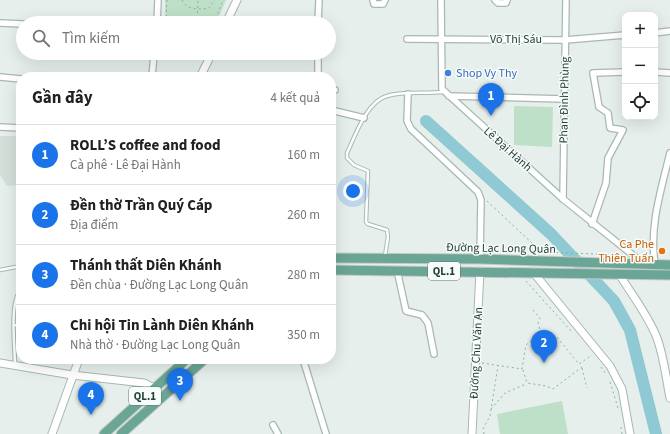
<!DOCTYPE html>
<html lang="vi">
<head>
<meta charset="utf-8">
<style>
	body { margin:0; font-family:"Source Sans 3",sans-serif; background:#f2f2f2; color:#202124 }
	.controls { position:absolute; right:12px; top:12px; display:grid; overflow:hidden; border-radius:8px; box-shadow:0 4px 16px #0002 }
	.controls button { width:36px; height:36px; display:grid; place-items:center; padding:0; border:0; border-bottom:1px solid #e0e0e0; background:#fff; color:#202124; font:20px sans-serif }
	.you { position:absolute; left:353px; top:191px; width:14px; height:14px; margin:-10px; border:3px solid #fff; border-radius:50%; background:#1a73e8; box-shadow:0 0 0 6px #1a73e833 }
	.badge { display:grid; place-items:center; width:26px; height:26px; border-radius:50%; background:#1a73e8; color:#fff; font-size:13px; font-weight:700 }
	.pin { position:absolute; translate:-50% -33px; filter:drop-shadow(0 1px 2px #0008) }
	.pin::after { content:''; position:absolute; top:21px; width:14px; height:12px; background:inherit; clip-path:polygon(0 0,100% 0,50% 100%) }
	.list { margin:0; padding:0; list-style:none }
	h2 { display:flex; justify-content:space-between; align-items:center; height:52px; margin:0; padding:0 16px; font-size:17px }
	h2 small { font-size:13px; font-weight:400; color:#757577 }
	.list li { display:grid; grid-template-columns:26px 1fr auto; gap:12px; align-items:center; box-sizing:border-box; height:60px; padding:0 16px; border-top:1px solid #e0e0e0 }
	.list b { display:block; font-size:15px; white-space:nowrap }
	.list p { margin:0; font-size:13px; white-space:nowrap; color:#757577 }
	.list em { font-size:13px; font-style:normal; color:#757577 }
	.icon { flex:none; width:22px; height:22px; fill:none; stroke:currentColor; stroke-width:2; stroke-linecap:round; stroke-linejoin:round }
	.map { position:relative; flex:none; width:670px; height:434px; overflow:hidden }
	.search { position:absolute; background:#fff; box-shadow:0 4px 16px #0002; left:16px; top:16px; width:320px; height:44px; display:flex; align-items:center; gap:10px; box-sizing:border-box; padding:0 14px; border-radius:22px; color:#757577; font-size:15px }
	.panel { position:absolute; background:#fff; box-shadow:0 4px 16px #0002; left:16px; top:72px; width:320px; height:292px; border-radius:16px }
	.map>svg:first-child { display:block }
</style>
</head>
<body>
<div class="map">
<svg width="670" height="434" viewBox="0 0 670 434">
	<rect width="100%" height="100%" fill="#e6efeb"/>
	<path fill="#d4dfda" d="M0 136H21V185L7 186 0 175Z"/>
	<g fill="#bfe0c8">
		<path d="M165 0H226L216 23H165Z"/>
		<path d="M514 106 553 107 552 147 514 145Z"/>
		<path d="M562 401 568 434H500L497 414Z"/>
	</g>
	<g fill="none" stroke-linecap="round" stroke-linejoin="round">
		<path stroke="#8ec9d4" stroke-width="12" d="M426 121 551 234 614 301 630 330 656 434"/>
		<defs>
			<g id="service">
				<path d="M385 256 388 237 387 230 368 224 366 222 368 171 354 165 347 158V153C355 136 367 101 387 96 404 91 425 94 443 92"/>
				<path d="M0 270 21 266"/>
				<path d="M14 325 21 326"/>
				<path d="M15 365C15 348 9 301 21 290"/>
			</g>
			<g id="minor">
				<path d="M373 0 374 4H383L385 0"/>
				<path d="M441 0 442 89 563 199 644 264"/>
				<path d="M495 0 498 3H506L507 0"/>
				<path d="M0 23 23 24"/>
				<path d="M157 23 158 0"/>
				<path d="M318 23 319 0"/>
				<path d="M655 33 670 31"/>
				<path d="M407 39 565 40 625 35"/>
				<path d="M655 72 670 73"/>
				<path d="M0 77 21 79"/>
				<path d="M152 77 154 53"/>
				<path d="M318 77V53"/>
				<path d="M331 90H335"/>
				<path d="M408 94 407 121 411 129 478 192 481 200 480 259"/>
				<path d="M449 96 564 99"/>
				<path d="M331 110 364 118"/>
				<path d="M0 127 21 128"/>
				<path d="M563 199 566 0"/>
				<path d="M592 224 606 183 608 158 623 130 610 128 608 113 599 107 593 73 625 72"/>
				<path d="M655 264C649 227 661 190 670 153"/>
				<path d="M397 270 406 311 422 315 428 323 434 354"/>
				<path d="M303 359 326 434"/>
				<path d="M273 425 278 434"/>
			</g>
			<g id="tertiary">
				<path d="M226 23 237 0"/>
				<path d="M200 77 212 53"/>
				<path d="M533 272 610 366 622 389 630 434"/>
				<path d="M619 274C632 295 648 315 657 338 664 357 666 378 670 398"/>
				<path d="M0 363 72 375 144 383 154 388 162 396"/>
				<path d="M52 434 79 359"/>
				<path d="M472 434 480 271"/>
			</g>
			<g id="primary">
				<path d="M331 258 480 259 670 265"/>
				<path d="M331 270 670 275"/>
				<path d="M104 434 187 359"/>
				<path d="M121 434 205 359"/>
			</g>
		</defs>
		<use href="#service" stroke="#a8b8b2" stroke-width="4.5"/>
		<use href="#minor" stroke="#a8b8b2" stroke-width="8"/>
		<use href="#tertiary" stroke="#a8b8b2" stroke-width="9"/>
		<use href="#primary" stroke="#c2cac8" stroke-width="11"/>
		<g stroke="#86b3a5" stroke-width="1" stroke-dasharray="2 3" stroke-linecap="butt">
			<path d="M167 0 166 21 168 23"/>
			<path d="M182 0C187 10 199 10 209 8L215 0"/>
			<path d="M197 23 198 0"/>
			<path d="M214 23 223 0"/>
			<path d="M487 201 534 245 539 252 622 255"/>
			<path d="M526 281 571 331"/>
			<path d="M533 310 540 318 538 322 541 334 547 337 556 336 579 364 592 355"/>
			<path d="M482 363 522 369 526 345 540 334"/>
			<path d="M601 367 606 374"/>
			<path d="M582 368 587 388"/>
			<path d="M523 370 527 383 546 386 553 389 582 367 580 365"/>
			<path d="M610 382 618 408"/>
			<path d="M491 409 505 393 526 384"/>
			<path d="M621 427 622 434"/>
			<path d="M484 434 483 429 490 416 498 366"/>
		</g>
		<use href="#service" stroke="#fff" stroke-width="2.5"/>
		<use href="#minor" stroke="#fff" stroke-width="5.5"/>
		<use href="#tertiary" stroke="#fff" stroke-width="7"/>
		<use href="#primary" stroke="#6aa596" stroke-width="9"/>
	</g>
	<circle fill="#3f7fe0" stroke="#f7fbf9" stroke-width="1.5" cx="448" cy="73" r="4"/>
	<circle fill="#e8710a" stroke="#f7fbf9" stroke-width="1.5" cx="662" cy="251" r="4"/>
	<g text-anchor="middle" stroke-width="3" stroke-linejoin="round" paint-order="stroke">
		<g fill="#f7fbf9" stroke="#637a73" stroke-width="1">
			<rect x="428" y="262" width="32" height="18" rx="3"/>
			<rect x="129" y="387" width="32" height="18" rx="3"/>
		</g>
		<g font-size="11" font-weight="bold" fill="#24423a">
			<text x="444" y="275">QL.1</text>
			<text x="145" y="400">QL.1</text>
		</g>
		<g font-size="12" fill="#24423a" stroke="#f7fbf9">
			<text x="516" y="43">Võ Thị Sáu</text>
			<text transform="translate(564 100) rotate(-89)" y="4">Phan Đình Phùng</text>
			<text transform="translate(508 149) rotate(42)" y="4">Lê Đại Hành</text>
			<text transform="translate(501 248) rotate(1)" y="4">Đường Lạc Long Quân</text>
			<text transform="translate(476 353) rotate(-87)" y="4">Đường Chu Văn An</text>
		</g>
		<g font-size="12" fill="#366cbe" stroke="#f7fbf9" text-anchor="start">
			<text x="456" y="77">Shop Vy Thy</text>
		</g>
		<g font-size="12" fill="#c56008" stroke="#f7fbf9" text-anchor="end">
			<text x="654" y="248">Ca Phe<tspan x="654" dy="14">Thiên Tuấn</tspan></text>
		</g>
	</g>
</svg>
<div class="controls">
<button>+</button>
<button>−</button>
<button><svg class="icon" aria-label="locate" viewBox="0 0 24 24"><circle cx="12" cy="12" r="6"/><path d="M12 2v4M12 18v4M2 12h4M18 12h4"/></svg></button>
</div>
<div class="you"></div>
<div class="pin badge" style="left:491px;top:116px">1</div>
<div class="pin badge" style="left:544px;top:363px">2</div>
<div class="pin badge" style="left:180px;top:401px">3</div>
<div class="pin badge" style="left:91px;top:415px">4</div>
<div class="search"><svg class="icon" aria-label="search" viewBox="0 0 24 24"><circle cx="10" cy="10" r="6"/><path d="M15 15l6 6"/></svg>Tìm kiếm</div>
<section class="panel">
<h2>Gần đây<small>4 kết quả</small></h2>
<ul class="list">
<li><span class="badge">1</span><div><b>ROLL’S coffee and food</b><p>Cà phê · Lê Đại Hành</p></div><em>160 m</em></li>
<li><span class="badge">2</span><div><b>Đền thờ Trần Quý Cáp</b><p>Địa điểm</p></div><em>260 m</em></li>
<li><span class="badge">3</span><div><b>Thánh thất Diên Khánh</b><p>Đền chùa · Đường Lạc Long Quân</p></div><em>280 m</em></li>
<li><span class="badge">4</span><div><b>Chi hội Tin Lành Diên Khánh</b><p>Nhà thờ · Đường Lạc Long Quân</p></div><em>350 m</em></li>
</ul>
</section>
</div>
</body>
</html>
